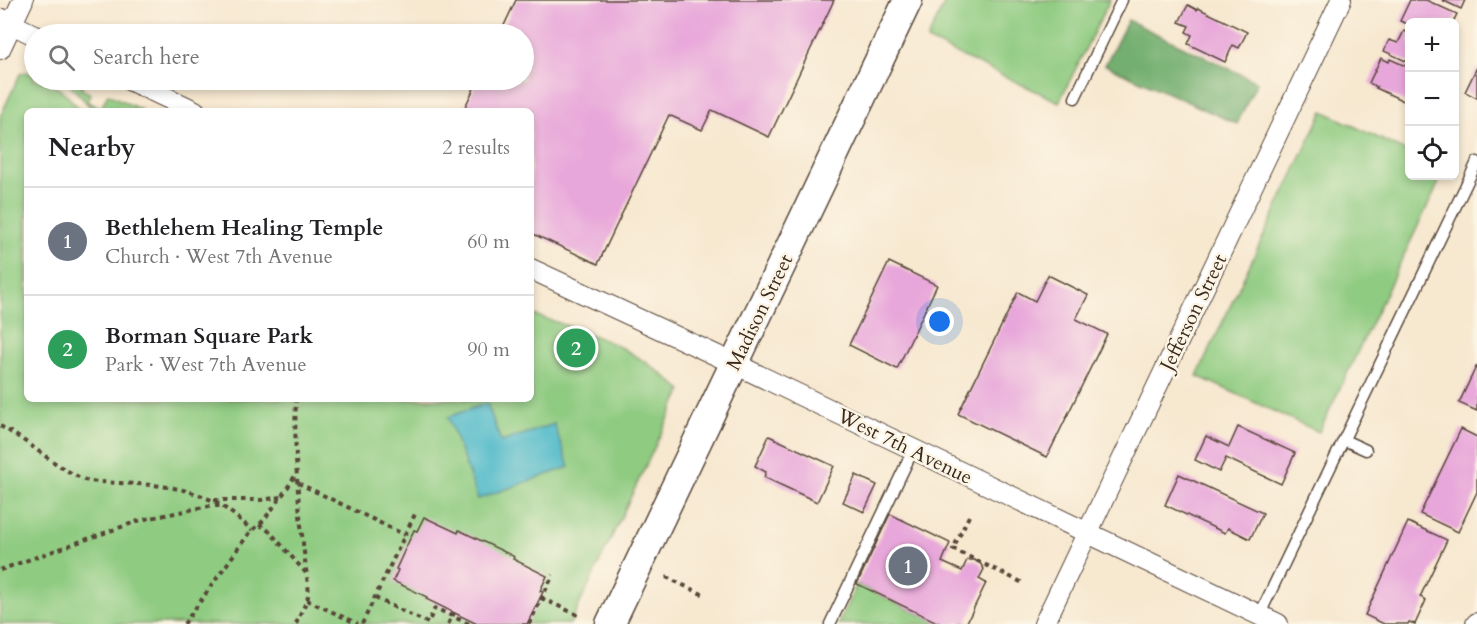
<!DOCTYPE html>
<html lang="en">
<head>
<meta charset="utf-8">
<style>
	body { margin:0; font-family:Cardo,serif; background:#f6f6f6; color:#202124 }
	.controls { position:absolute; right:18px; top:18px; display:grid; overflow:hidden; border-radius:9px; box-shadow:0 3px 9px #0003 }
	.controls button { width:54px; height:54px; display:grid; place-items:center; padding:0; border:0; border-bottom:2px solid #e0e0e0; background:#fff; color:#202124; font:30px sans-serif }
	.you { position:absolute; left:940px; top:322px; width:21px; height:21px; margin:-15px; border:4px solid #fff; border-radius:50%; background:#1a73e8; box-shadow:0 0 0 9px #1a73e833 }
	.badge { display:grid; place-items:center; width:39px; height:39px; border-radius:50%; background:#b45309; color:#fff; font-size:20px; font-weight:700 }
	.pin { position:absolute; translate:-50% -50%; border:3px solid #fff; box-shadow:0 2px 6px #0006 }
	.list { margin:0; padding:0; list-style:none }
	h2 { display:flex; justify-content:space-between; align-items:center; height:78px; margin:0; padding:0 24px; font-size:26px }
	h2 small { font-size:20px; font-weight:400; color:#757577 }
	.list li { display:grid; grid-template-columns:39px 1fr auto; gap:18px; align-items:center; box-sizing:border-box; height:108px; padding:0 24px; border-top:2px solid #e0e0e0 }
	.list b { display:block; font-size:22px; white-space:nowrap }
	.list p { margin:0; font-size:20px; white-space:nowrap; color:#757577 }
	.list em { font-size:20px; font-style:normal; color:#757577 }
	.icon { flex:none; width:33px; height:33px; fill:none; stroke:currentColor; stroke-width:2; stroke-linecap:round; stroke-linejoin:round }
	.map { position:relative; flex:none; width:1477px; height:624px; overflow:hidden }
	.search { position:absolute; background:#fff; box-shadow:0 3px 9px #0003; left:24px; top:24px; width:510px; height:66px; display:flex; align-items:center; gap:15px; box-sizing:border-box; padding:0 21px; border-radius:33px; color:#757577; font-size:22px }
	.panel { position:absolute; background:#fff; box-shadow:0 3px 9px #0003; left:24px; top:108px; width:510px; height:294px; border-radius:9px }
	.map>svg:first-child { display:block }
</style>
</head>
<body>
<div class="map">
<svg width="1477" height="624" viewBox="0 0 1477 624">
	<rect width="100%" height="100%" fill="#fcf5e5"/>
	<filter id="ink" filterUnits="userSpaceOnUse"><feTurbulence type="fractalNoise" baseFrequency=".0167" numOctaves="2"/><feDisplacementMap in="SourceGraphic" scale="12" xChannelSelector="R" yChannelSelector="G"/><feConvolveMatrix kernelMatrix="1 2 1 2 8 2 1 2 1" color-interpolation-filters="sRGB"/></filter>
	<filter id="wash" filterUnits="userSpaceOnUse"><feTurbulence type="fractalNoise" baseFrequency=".008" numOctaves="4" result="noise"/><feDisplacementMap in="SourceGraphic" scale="24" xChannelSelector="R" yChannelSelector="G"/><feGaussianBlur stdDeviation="1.35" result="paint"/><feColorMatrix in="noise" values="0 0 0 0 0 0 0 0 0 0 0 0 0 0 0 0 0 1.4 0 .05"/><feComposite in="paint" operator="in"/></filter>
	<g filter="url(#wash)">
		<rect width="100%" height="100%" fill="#f7e8d0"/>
		<g fill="#8fcb81" stroke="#657a50" stroke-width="1.5">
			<path d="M946 0H1110L1059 102 927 40Z"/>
			<path d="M26 72 34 75V80C55 80 69 97 81 111H27V399H531V314C563 324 594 334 624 349 644 360 664 375 682 390L570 624H0V117L20 74Z"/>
			<path d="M63 80H77L84 83 81 89 91 94 87 102 101 108 108 94 143 111H94L71 86Z"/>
			<path d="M1323 111 1409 153 1410 176H1442L1319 432 1197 376Z"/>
			<path d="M857 584 941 624H838Z"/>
		</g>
		<path fill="#73af6f" stroke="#576c46" stroke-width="1.5" d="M1128 20 1257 82 1237 124 1105 65Z"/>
		<path fill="#4db9c9" stroke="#447274" stroke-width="1.5" d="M487 403 501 442 554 424 569 467 478 499 448 417Z"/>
		<g id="blocks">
			<g fill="#e8a7da">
				<path d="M516 0H834L769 137 712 110 702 130 669 115 598 264 531 233V111H463L478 80H524V34H500Z"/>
				<path d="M1410 0H1426L1457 14 1453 22H1410V25L1400 21Z"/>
				<path d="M1442 0H1465L1461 9Z"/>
				<path d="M1188 5 1197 10 1198 8 1247 32 1239 48 1233 45 1225 62 1188 44 1192 35 1186 32 1189 26 1179 22Z"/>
				<path d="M1404 31 1410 34V63L1384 51 1389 40 1398 43Z"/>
				<path d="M1381 58 1389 62 1390 59 1410 68V104L1376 88 1377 87 1369 83Z"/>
				<path d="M1477 67V98L1465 92Z"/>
				<path d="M889 262 937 285 897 369 849 345Z"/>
				<path d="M1048 275 1088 295 1076 319 1107 334 1047 457 958 414 1018 292 1035 301Z"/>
				<path d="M1477 365V411L1459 403Z"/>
				<path d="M1238 427 1295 453 1281 484 1226 458 1219 472 1195 460 1206 436 1229 447Z"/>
				<path d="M1461 429 1477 437V492L1458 532 1420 514Z"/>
				<path d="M769 436 834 466 817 502 764 477 766 472 755 466Z"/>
				<path d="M1179 474 1263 513 1250 539 1228 528 1225 533 1165 505Z"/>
				<path d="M856 475 877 485 864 512 843 502Z"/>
				<path d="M890 514 950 543 942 562 962 571 967 560H974L980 563 984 569 979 579 986 583 966 624 958 622 957 624H941L857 584Z"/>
				<path d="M424 517 458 533 459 530 513 556 514 557 513 559 547 576 540 591 543 592 527 624H477L426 599 427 597 393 581 398 570 396 569 414 530 417 531Z"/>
				<path d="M1408 522 1447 540 1420 597 1426 600 1415 624 1409 622 1408 624H1384L1365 615Z"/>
			</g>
		</g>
	</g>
	<g filter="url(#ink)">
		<use href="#blocks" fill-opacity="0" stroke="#574639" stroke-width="1.5"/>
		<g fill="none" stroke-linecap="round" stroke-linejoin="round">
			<defs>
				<g id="lane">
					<path d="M1075 98 1122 0"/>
					<path d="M1344 440 1366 450"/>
					<path d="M1258 618 1477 162"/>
					<path d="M830 624 913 450"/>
				</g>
				<g id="street">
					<path d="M2 19 34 35"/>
					<path d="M0 49 23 0"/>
					<path d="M129 80 195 111"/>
					<path d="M531 269 735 364 1278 624"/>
					<path d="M1044 624 1341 0"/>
					<path d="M1476 624 1477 623"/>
				</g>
				<path id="secondary" d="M610 624 908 0"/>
			</defs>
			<use href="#lane" stroke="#574639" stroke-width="13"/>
			<use href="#street" stroke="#574639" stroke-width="22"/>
			<use href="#secondary" stroke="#574639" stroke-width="31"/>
			<g stroke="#574639" stroke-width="4" stroke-dasharray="4.5 4.5" stroke-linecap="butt">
				<path d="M0 426C31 442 55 468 88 481 129 485 177 481 215 502 228 509 240 520 252 530"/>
				<path d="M298 483 405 535"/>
				<path d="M214 500H261L281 497"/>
				<path d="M969 516 953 549 1023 583"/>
				<path d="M259 525 265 528 270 532 306 573"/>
				<path d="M0 570 141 520 209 506H221"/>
				<path d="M666 577 704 595"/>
				<path d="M375 598 428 623 435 608 469 624"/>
				<path d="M541 598 580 616"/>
				<path d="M307 600 358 624"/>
				<path d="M184 624 245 539C250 532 256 528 262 522 274 507 286 491 296 474"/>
				<path d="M296 624 307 600 309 593C301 529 293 464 296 399"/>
				<path d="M362 624 416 512"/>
				<path d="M448 624 454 613"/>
				<path d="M529 624 553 575"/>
			</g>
			<use href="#lane" stroke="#fff" stroke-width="10"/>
			<use href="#street" stroke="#fff" stroke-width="20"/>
			<use href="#secondary" stroke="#fff" stroke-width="28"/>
		</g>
	</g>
	<g text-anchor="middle" stroke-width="5" stroke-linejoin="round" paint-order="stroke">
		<g font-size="20" fill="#3b2a1e" stroke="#fcf5e5">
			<text transform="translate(759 312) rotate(-64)" y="7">Madison Street</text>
			<text transform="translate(1193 312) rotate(-64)" y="7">Jefferson Street</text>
			<text transform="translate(905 446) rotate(26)" y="7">West 7th Avenue</text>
		</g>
	</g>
</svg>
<div class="controls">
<button>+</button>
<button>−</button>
<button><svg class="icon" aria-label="locate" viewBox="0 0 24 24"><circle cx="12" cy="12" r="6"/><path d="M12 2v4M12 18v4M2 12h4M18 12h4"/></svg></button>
</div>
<div class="you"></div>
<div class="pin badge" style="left:908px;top:566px;background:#6b7280">1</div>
<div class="pin badge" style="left:576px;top:348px;background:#2e9e5b">2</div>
<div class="search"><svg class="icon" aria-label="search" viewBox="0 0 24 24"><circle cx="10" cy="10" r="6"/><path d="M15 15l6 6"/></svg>Search here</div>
<section class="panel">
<h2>Nearby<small>2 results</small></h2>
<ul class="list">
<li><span class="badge" style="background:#6b7280">1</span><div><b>Bethlehem Healing Temple</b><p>Church · West 7th Avenue</p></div><em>60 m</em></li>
<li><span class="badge" style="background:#2e9e5b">2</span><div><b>Borman Square Park</b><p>Park · West 7th Avenue</p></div><em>90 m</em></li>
</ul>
</section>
</div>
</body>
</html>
